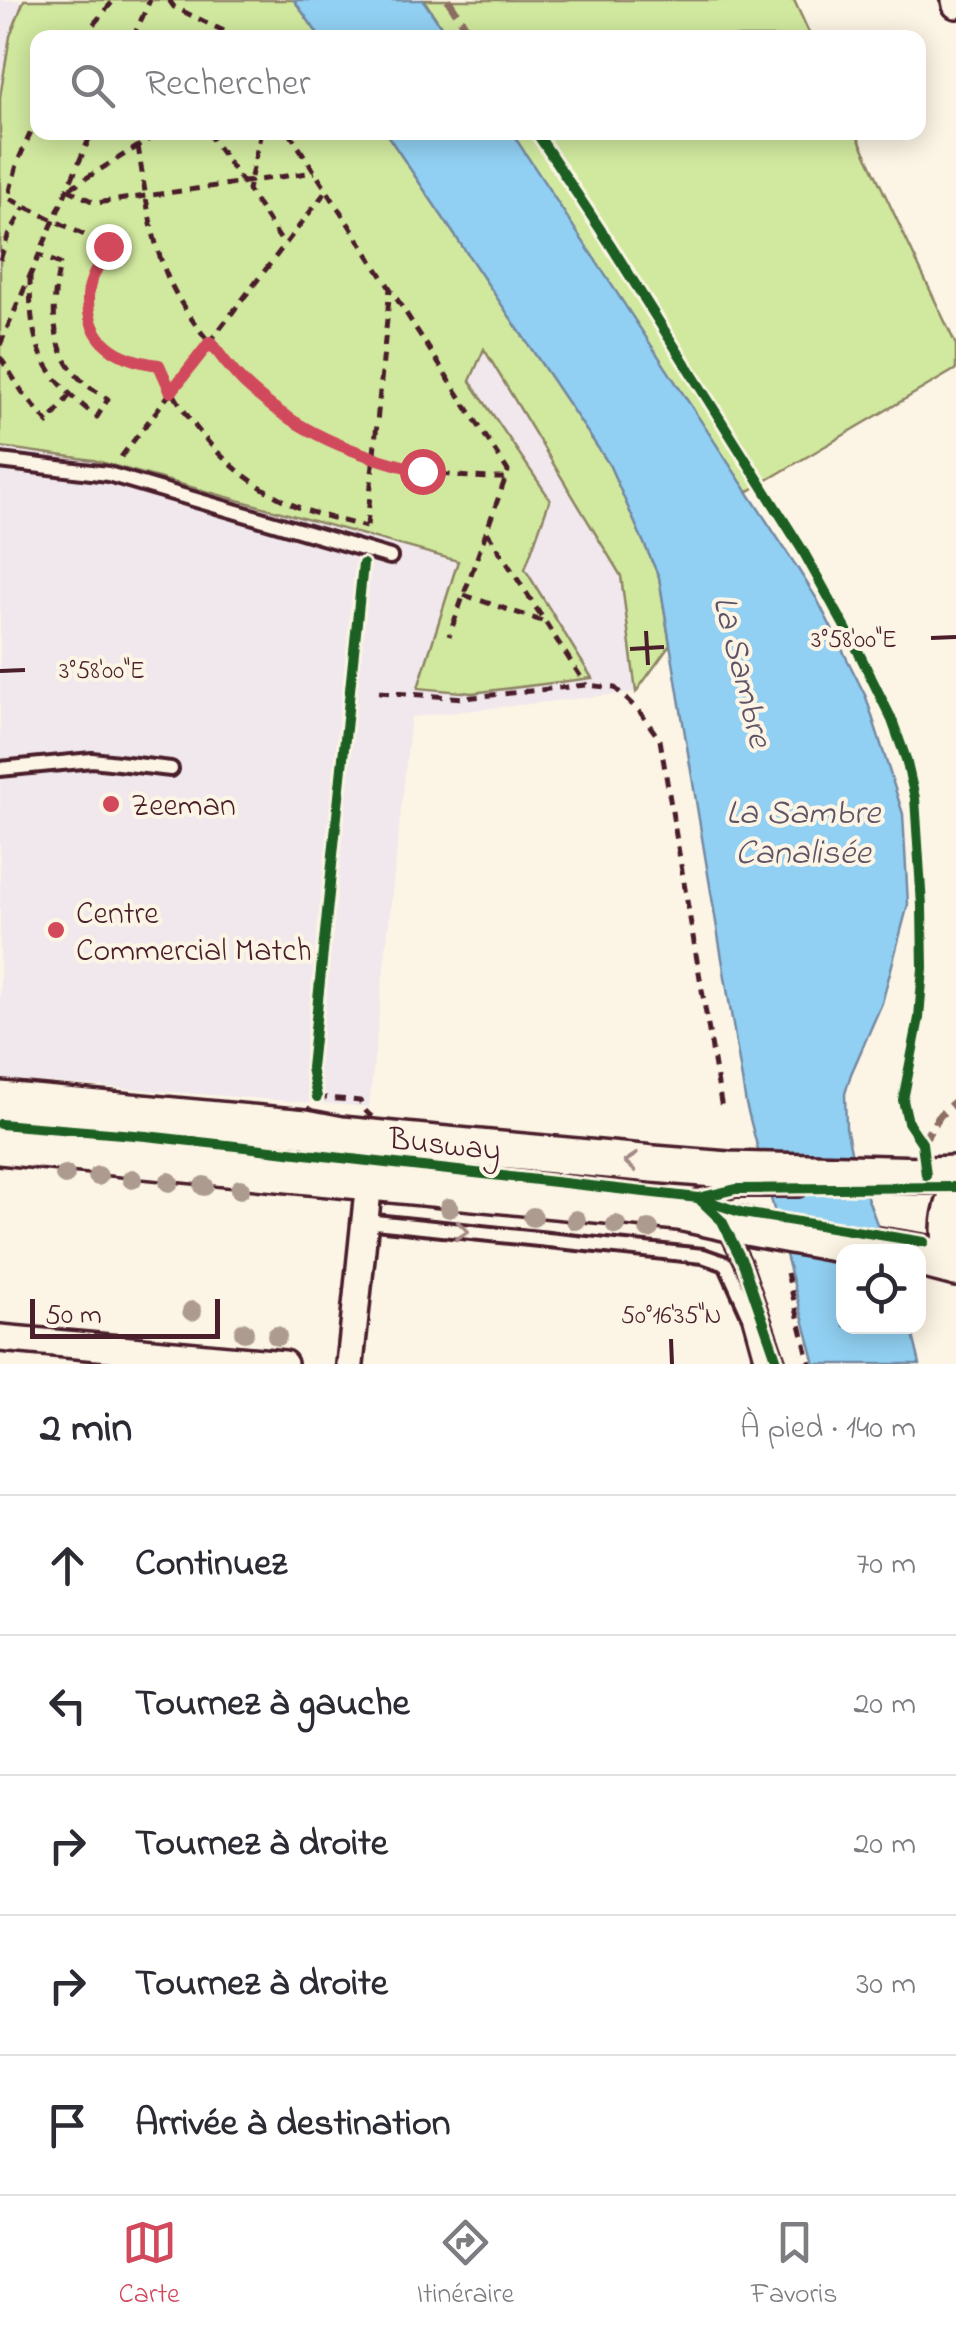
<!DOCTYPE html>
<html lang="fr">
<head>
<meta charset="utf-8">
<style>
	body { margin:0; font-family:"Indie Flower",sans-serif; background:#f7f7f7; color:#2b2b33 }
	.controls { position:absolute; right:30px; bottom:30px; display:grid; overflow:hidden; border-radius:20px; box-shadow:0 5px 25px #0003 }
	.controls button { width:90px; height:90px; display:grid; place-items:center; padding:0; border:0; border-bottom:2px solid #e1e1e2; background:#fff; color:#2b2b33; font:50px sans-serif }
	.scale { position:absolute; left:30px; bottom:25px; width:190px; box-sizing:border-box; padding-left:10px; border:5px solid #4a1f2b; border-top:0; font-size:28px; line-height:35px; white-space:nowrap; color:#4a1f2b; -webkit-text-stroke:8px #fcf5e5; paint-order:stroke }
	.stop { position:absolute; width:30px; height:30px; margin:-22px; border:8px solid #d1495b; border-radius:50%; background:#fff }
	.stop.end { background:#d1495b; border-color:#fff; box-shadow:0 2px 10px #0008 }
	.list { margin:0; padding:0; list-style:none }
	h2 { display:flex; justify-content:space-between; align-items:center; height:130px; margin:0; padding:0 40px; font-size:42px }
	h2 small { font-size:32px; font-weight:400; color:#7c7c81 }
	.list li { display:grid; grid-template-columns:65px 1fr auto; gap:30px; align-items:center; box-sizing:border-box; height:140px; padding:0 40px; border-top:2px solid #e1e1e2 }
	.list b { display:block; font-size:38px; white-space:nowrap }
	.list em { font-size:32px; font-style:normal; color:#7c7c81 }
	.icon { flex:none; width:55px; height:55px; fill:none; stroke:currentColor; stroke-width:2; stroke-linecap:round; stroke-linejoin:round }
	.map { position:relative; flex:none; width:956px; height:1364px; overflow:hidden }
	.search { position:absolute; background:#fff; box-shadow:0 5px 25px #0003; left:30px; right:30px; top:30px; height:110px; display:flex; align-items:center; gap:25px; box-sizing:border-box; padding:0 35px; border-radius:20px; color:#7c7c81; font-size:38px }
	.sheet { height:830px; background:#fff }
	nav { display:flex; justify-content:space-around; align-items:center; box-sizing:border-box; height:140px; border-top:2px solid #e1e1e2; background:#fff; font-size:28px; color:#7c7c81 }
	nav a { display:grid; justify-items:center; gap:5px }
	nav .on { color:#d1495b }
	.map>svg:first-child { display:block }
</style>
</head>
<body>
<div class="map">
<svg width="956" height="1364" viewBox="0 0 956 1364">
	<rect width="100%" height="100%" fill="#fcf5e5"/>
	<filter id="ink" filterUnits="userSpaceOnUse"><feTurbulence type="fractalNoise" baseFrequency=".01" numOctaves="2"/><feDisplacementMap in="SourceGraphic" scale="20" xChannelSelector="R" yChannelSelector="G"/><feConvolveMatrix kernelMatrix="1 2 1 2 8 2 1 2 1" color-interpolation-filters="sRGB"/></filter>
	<g filter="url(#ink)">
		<path fill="#f0e8ec" d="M0 0H182L38 38V132L336 133 494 363 621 576 636 692 411 717 369 1107 0 1079Z"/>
		<g fill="#d1e99f" stroke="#8e8465" stroke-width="2.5">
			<path d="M24 0H294L320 37 38 38V132L386 133 609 464 659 577 670 645 636 692 621 576 484 349 470 381 550 499 525 569 592 678 472 693 418 688 458 561 93 460 0 447V97L10 36Z"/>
			<path d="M424 0H794L811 37H448Z"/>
			<path d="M511 133H856L956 345V369L747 492Z"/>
		</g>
		<g fill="#91d0f2" stroke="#7589a2" stroke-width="2.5">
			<path d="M294 0H423L448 37H320Z"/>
			<path d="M386 133H512L798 569 817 599 866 697 903 814 908 904 882 1003 851 1074 845 1094 846 1127 852 1156 887 1251 844 1252V1326L911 1327 920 1364H815L746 1104 659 577 609 464Z"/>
		</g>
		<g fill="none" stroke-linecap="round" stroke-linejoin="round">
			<defs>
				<g id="lane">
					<path d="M0 461 108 474 390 557"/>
					<path d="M0 769 92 760 171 769"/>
					<path d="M0 1124 146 1136 655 1192"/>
					<path d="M698 1198 736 1189H799"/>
					<path d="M365 1221 703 1256 726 1264 750 1317 763 1364"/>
					<path d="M726 1229 743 1263 778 1364"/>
					<path d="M880 1235 929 1243"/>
				</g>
				<g id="street">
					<path d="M955 0 956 5"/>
					<path d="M0 1338 284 1364"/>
					<path d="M350 1364 369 1181"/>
				</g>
				<g id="secondary">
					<path d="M0 1100 305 1128 341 1135 403 1141 653 1164 728 1170 926 1175 956 1174"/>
					<path d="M0 1146 679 1212 747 1227 884 1252"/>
					<path d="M956 1199C949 1218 947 1237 956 1256"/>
					<path d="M918 1258 956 1268"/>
				</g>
			</defs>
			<use href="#lane" stroke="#4a1f2b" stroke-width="20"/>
			<use href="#street" stroke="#4a1f2b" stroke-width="32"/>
			<use href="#secondary" stroke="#4a1f2b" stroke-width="42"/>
			<g stroke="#4a1f2b" stroke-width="5" stroke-dasharray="10 8" stroke-linecap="butt">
				<path d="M169 0 174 7 224 31 228 38"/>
				<path d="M82 38 114 0"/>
				<path d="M133 38 150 0"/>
				<path d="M38 116 18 161 8 198 107 246C101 261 88 281 88 297 86 343 119 360 159 365 188 428 228 473 291 504 314 515 342 520 366 527"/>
				<path d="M207 132 248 190"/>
				<path d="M261 132 248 190 284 245"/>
				<path d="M289 132 508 471 449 636"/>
				<path d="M138 146C145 191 150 238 169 280 181 306 197 328 216 350 225 361 234 375 246 385 318 450 410 479 506 478"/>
				<path d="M70 188 161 132"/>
				<path d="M67 189 96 203 315 172"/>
				<path d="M0 260 8 236 25 207"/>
				<path d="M30 276C30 347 40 373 97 417L108 399C99 393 88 387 81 380 49 349 51 303 60 264L39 255"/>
				<path d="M0 345 92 132"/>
				<path d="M0 357 23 393 48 423 69 396"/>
				<path d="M121 457 327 190"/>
				<path d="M367 526 390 288"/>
				<path d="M487 532 586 685"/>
				<path d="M464 595 542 621"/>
				<path d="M379 692 464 698 586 685 615 688 640 712 660 740 722 1109"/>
				<path d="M317 1097 360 1101C368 1121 385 1124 405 1127L399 1183 391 1203 352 1201 349 1192 303 1187 308 1111Z"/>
				<path d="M787 1273 810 1364"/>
			</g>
			<use href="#lane" stroke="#fcf5e5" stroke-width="12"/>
			<use href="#street" stroke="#fcf5e5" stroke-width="25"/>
			<use href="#secondary" stroke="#fcf5e5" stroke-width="35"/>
			<g stroke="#8d6e63" stroke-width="8" stroke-dasharray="15 8" stroke-linecap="butt">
				<path d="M448 0 473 38"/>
				<path d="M922 1143 940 1115 956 1101"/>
			</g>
			<defs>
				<g id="cycleway">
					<path d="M536 132 610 244 803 551 856 647 892 720 906 759 915 798 922 906 923 968 919 1018 903 1100 908 1122 922 1143 926 1175"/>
					<path d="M317 1097 311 1068 363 564"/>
					<path d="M0 1124 146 1136 698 1198 743 1213 924 1242"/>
					<path d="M698 1198 736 1189 956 1187"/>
					<path d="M701 1201 722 1221 743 1263 778 1364"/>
				</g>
			</defs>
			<use href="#cycleway" stroke="#fcf5e5" stroke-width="16"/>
			<use href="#cycleway" stroke="#1b5e20" stroke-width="10"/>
		</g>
		<g fill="#ad9b8f">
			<circle cx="65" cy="1175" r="10"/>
			<circle cx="98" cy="1176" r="10"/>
			<circle cx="132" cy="1179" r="10"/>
			<circle cx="169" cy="1182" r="10"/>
			<circle cx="204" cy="1186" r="10"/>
			<circle cx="240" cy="1189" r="10"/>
			<circle cx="449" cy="1208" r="10"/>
			<circle cx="533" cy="1217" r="10"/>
			<circle cx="576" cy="1220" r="10"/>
			<circle cx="616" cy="1225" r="10"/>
			<circle cx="649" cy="1229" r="10"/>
			<circle cx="192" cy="1311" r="10"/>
			<circle cx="244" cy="1332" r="10"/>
			<circle cx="277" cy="1336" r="10"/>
		</g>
		<defs><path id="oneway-chevron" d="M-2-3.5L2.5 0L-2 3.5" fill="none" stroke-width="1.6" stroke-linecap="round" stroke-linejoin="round" transform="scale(2.5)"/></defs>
		<g stroke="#a38a88">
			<use href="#oneway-chevron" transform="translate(631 1162) rotate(-175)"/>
			<use href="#oneway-chevron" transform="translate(462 1231) rotate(6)"/>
		</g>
	</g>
	<g fill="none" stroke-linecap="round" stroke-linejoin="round" filter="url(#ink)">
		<path stroke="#d1495b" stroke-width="12" d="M108 246C101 261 88 281 88 297 87 343 119 360 159 365L171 392 210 342C221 356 232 372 245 384 296 432 355 455 422 471"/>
	</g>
	<path fill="none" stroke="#4a1f2b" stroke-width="4" d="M646 631 648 665M931 638 956 637M630 649 664 647M0 671 25 670M671 1339 672 1364"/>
	<g fill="#d1495b" stroke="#fcf5e5" stroke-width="4">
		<circle cx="111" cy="804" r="10"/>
		<circle cx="56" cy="930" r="10"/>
	</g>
	<g text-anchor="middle" stroke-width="8" stroke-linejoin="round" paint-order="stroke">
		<g font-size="32" fill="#4a1f2b" stroke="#fcf5e5" text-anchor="start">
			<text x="131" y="815">Zeeman</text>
			<text x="76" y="923">Centre<tspan x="76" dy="37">Commercial Match</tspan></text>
		</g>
		<g font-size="32" fill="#4a1f2b" stroke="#fcf5e5">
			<text transform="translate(445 1143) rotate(6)" y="11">Busway</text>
		</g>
		<g font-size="35" font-style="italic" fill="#5f5467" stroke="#fcf5e5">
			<text transform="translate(744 671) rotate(76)" y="12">La Sambre</text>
			<text x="803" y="823">La Sambre<tspan x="803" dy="40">Canalisée</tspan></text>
		</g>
	</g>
	<g font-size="25" text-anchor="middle" fill="#4a1f2b" stroke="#fcf5e5" stroke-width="8" stroke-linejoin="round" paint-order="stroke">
		<text x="854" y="647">3°58'00"E</text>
		<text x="102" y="678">3°58'00"E</text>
		<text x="671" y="1323">50°16'35"N</text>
	</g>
</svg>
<div class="controls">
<button><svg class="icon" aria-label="locate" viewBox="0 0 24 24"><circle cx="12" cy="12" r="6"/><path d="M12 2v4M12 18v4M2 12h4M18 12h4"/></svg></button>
</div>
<div class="scale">50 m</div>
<div class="stop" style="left:422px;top:471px"></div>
<div class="stop end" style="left:108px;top:246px"></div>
<div class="search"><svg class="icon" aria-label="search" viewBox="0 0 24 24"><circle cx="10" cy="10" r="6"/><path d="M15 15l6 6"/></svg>Rechercher</div>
</div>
<section class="sheet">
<h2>2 min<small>À pied · 140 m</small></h2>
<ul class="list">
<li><svg class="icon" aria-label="ahead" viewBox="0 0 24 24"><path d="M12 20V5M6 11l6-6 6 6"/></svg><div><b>Continuez</b></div><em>70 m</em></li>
<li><svg class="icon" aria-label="left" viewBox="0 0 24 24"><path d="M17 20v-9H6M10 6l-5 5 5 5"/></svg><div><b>Tournez à gauche</b></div><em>20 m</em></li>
<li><svg class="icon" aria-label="right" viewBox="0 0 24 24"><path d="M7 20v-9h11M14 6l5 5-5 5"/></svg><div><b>Tournez à droite</b></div><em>20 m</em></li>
<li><svg class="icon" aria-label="right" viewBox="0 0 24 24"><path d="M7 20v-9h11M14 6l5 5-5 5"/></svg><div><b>Tournez à droite</b></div><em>30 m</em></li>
<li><svg class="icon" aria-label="arrive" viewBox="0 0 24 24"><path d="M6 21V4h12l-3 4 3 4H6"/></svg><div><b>Arrivée à destination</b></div></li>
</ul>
</section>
<nav>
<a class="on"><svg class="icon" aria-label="map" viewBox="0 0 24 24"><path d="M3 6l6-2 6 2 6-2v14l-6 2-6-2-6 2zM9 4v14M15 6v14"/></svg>Carte</a>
<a><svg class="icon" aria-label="directions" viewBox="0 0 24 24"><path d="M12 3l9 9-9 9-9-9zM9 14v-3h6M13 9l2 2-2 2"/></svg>Itinéraire</a>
<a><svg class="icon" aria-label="saved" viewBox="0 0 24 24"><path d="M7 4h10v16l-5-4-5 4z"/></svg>Favoris</a>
</nav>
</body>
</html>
